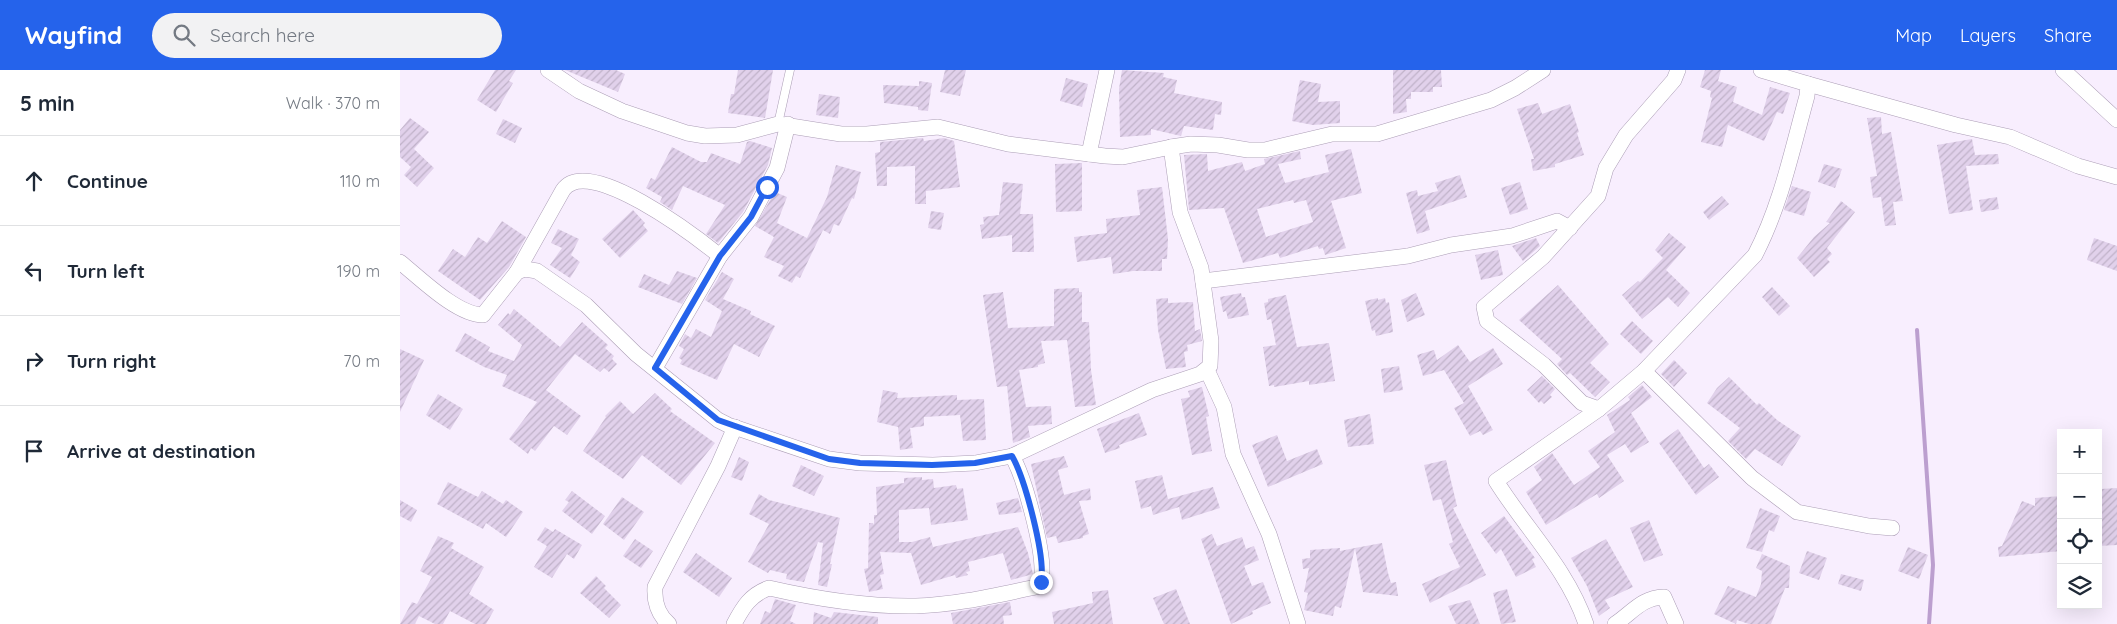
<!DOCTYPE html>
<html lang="en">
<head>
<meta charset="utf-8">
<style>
	body { margin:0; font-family:Quicksand,sans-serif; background:#f2f2f3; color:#1f2937 }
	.controls { position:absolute; right:15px; bottom:15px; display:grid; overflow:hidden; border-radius:0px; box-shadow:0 5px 20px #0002 }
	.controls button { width:45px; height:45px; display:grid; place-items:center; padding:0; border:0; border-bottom:1px solid #e0e1e3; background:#fff; color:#1f2937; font:25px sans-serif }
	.stop { position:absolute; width:15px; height:15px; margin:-11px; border:4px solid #2563eb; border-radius:50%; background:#fff }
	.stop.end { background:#2563eb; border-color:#fff; box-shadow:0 1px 5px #0008 }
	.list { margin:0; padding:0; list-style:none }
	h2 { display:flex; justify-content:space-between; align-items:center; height:65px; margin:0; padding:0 20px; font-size:21px }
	h2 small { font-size:16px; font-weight:400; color:#747a83 }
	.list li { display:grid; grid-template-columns:32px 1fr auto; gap:15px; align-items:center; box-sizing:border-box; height:90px; padding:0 20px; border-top:1px solid #e0e1e3 }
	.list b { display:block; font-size:19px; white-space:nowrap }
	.list em { font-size:16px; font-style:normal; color:#747a83 }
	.icon { flex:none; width:28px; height:28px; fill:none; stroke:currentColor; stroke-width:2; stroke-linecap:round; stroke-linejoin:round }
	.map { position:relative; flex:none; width:1717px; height:554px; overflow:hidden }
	header { display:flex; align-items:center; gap:30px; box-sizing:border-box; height:70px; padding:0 25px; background:#2563eb; color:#fff }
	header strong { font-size:24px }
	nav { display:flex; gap:28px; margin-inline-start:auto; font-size:18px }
	.search { width:350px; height:45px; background:#f2f2f3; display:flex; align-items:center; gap:12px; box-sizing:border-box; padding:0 18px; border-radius:28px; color:#747a83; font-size:19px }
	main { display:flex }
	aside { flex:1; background:#fff }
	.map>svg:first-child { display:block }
</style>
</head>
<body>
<header>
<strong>Wayfind</strong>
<div class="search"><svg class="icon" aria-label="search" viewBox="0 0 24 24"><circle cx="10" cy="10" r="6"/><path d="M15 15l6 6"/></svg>Search here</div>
<nav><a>Map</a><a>Layers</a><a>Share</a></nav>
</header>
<main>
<aside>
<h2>5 min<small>Walk · 370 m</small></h2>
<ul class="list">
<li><svg class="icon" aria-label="ahead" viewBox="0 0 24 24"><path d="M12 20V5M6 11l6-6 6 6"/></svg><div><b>Continue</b></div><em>110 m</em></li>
<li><svg class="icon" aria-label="left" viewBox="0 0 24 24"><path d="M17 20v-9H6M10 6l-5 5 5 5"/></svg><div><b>Turn left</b></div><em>190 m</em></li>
<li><svg class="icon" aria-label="right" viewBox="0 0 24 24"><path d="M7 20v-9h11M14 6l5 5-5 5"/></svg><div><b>Turn right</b></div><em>70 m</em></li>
<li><svg class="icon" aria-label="arrive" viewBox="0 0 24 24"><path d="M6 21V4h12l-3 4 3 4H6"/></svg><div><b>Arrive at destination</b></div></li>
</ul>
</aside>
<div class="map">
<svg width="1717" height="554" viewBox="0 0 1717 554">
	<defs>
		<pattern id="building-hatch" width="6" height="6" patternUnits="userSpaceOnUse" patternTransform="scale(1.25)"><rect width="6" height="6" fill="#e1d1eb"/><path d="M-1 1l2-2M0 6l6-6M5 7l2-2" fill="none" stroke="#c0b2c9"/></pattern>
	</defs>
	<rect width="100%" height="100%" fill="#f8eefe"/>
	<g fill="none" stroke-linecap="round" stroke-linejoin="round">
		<path stroke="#bc9fcf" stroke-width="4" d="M1517 260 1533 495 1529 554"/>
	</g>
	<g fill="url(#building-hatch)" fill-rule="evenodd">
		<path d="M95 0H116L109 11 113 13 96 42 77 30Z"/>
		<path d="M165 0H216L225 4 218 22Z"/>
		<path d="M338 0H373L365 48 328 43 331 24H334Z"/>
		<path d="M545 0H566L560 26 540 22Z"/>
		<path d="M722 0 764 3 763 7 777 10 774 23 822 32 821 45 815 44 813 60 784 56 781 66 751 59V65L720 67 719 19Z"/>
		<path d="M993 0H1041L1042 17H1033V22H1011V29H1006L1007 42 993 44Z"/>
		<path d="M1305 0H1321L1318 11 1337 17 1333 32 1362 45 1370 17 1390 23 1383 44 1377 42 1364 71 1328 55 1322 77 1301 72 1312 28 1310 27 1311 21 1300 17Z"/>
		<path d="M666 8 688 14 682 37 660 31Z"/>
		<path d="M900 10 921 14 918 32 940 31V53L913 55 892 51Z"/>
		<path d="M519 11 532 13 528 41 518 40V37L484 33 483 15 519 16Z"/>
		<path d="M419 24 440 27 438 48 416 45Z"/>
		<path d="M1138 33 1142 44 1170 34 1179 62 1177 63 1184 85 1155 94V97L1133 101 1131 89H1134L1117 39Z"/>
		<path d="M1481 47 1482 64 1491 62 1503 131 1493 132 1496 155 1485 156 1481 127 1473 128 1470 107 1477 106 1467 48Z"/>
		<path d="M10 48 29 62 14 79 34 98 17 117 4 105 11 97 0 87V60Z"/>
		<path d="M103 49 122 58 115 73 96 64Z"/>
		<path d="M523 68 524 71 544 68 554 71 560 117 526 121V134H515V96L487 97V116H477L475 83 480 82V72Z"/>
		<path d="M1572 69 1575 85 1598 84 1599 94 1566 96 1573 140 1549 144 1537 75Z"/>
		<path d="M350 71 372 78 368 95 343 142 318 173 306 164 325 135 283 116 272 140 260 132 262 127 246 118 251 108 255 110 272 77 301 92H307L311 83 340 94 347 72Z"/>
		<path d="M951 79 962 123 931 131 946 178 925 185 923 178 919 179 918 176 880 188 878 183 843 193 824 138 789 140 784 85 807 84 808 101 842 92 845 101 865 94 864 89 900 81 901 89 878 94 885 113 929 102 925 85ZM893 130 894 133 906 130 913 152 866 167 857 139Z"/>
		<path d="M682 93V141L656 142 655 94Z"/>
		<path d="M1424 94 1442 99 1435 118 1418 112Z"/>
		<path d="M436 95 461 102 454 129 452 128 439 156 434 154 430 164 423 160 400 208 396 206 392 213 378 206 384 196 364 187 374 167 355 156 375 122 387 127 377 153 407 168 427 127Z"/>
		<path d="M1060 105 1067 127 1025 141 1030 160 1017 164 1006 123 1017 120 1018 126 1038 121 1035 113Z"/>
		<path d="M603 112 623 114 620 144H633L634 182H612V165L582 169 580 155 584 154 583 147 599 145Z"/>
		<path d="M1120 112 1128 139 1110 145 1101 118Z"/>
		<path d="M1392 116 1411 122 1404 146 1384 140Z"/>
		<path d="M762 117 768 169 767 189H762V201H733L713 204 711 187 677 192 674 167 707 163 706 149 740 145 737 120Z"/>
		<path d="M1322 126 1329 134 1309 150 1303 142Z"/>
		<path d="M1597 127 1599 139 1581 142 1579 130Z"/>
		<path d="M1441 131 1455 142 1427 178 1432 184 1427 189 1430 192 1414 207 1397 188 1414 167 1430 153 1426 152Z"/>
		<path d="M233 140 245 153 243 155 248 161 220 188 202 169Z"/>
		<path d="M531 141 544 143 541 160 528 158Z"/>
		<path d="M102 151 126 167 109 197 80 230 38 201 53 179 65 187 78 167 87 173Z"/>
		<path d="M158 159 179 169 171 185 180 192 170 208 150 195 162 178 151 173Z"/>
		<path d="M1269 163 1286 177 1266 200 1290 223 1278 237 1268 227 1242 249 1222 225 1238 211 1240 212 1263 188 1255 180Z"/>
		<path d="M1136 168 1140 176 1123 191 1112 176Z"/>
		<path d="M1694 168 1717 176V201L1687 190Z"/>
		<path d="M1098 180 1103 205 1081 210 1075 185Z"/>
		<path d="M277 201 297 208 282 234 238 217 244 204 269 215Z"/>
		<path d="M322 202 334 209 323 229 351 241 350 244 375 256 359 287 334 274 317 310 280 294 282 290 279 288 284 279 279 276 285 264 291 268 296 259 311 267 322 241 305 230Z"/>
		<path d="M1158 215 1209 274 1190 293 1210 312 1195 327 1170 303 1167 305 1157 294 1162 289 1119 250Z"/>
		<path d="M1372 217 1390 236 1379 246 1362 227Z"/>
		<path d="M679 218V222H682V252H689L691 300 696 335 675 337 667 270 641 271 645 293 638 295V297L619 300 626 337 651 336 652 354 628 356 630 367 613 373 607 316 597 317 583 225 603 222 608 258 654 256V219Z"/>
		<path d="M841 223 842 227H845L849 245 828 249 826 241 823 242 820 227Z"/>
		<path d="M1016 223 1025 245 1007 252 1001 230Z"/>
		<path d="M886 225 897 277 929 273 935 311 909 315V311L874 317V315L869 316 863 277 876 275 871 249 867 250 864 233 868 232V229Z"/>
		<path d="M768 228V233L793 232 795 261 800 259 802 271 787 275 788 281 784 282 786 297 766 299 758 260 756 229Z"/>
		<path d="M978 228V230L985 228 986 233 989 232 993 262 976 266 975 260 972 261 965 231Z"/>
		<path d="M114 239 160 277 182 252 208 275 205 278 214 286 212 289 217 294 209 302 204 298 200 302 175 284 146 320 181 346 167 365 154 356 135 381 131 378 128 384 109 369 137 332 102 316 107 305 84 297 55 281 65 263 90 277 88 281 114 291 122 275 98 255 108 243 110 245Z"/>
		<path d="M1232 251 1253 271 1241 284 1220 264Z"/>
		<path d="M1058 275 1070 292 1093 278 1103 294 1068 316 1093 360 1083 365 1080 361 1070 366 1054 338 1064 333 1044 300 1023 306 1017 285 1034 280 1037 290Z"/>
		<path d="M0 279 24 290 0 342Z"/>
		<path d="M1274 290 1287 303 1274 317 1261 304Z"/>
		<path d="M999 296 1003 320 984 323 981 299Z"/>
		<path d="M1142 306 1155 319 1150 325 1152 327 1144 334 1141 331 1139 333 1127 320Z"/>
		<path d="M1329 307 1357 335 1359 333 1377 350 1401 366 1382 396 1355 379 1346 389 1328 371 1340 358 1307 333 1317 318Z"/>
		<path d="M1242 315 1252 327 1231 343 1249 372 1231 383 1225 374 1207 385 1224 411 1199 428 1197 424 1146 455 1126 422 1142 410 1134 397 1152 383 1174 415 1200 397 1188 381 1215 362 1207 345 1230 330 1228 327Z"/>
		<path d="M802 317 809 346 806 347 812 381 792 385 781 329 790 327 788 321Z"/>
		<path d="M483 320 498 323 497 328 557 325V330L584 329 586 370 563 371 560 345 524 347V356L510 358 513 378 500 380 498 357 477 352Z"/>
		<path d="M255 323 272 339 270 341 315 373 281 415 242 385 223 409 183 381 206 347 205 346 220 331 233 344Z"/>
		<path d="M38 324 63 339 50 360 26 345Z"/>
		<path d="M739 343 747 365 719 375 720 378 705 383 697 359Z"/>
		<path d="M970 344 974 374 948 377 944 350Z"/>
		<path d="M1278 359 1304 398 1309 394 1319 407 1296 425 1259 373Z"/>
		<path d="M877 365 887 391 917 379 923 394 868 417 852 375Z"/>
		<path d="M664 386 668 397 658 400 664 425 690 418 691 430 679 431 689 464 683 466V468L658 473 656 466 647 468 631 394Z"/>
		<path d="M339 387 349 392 342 411 331 407Z"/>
		<path d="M1046 390 1057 436 1053 438 1086 505 1030 533 1022 514 1060 497 1049 474 1053 472 1041 429 1033 431 1024 395Z"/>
		<path d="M401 395 424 406 414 426 392 416Z"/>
		<path d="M762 405 768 429 813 417 820 438 782 450 779 437 753 445 751 436 741 439 735 411Z"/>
		<path d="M522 407V410L533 409 534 418 556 415 557 419 563 418 568 450 531 455 529 438 499 440V472H512L530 467 533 477 618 457 628 483 633 504 611 510 603 483 568 492 570 501 566 502 568 505 556 508 555 505 521 515 511 483 480 482 484 504 480 505 483 519 469 522 464 499 468 498 469 453H473L474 455V445H477L476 417 504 413V408Z"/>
		<path d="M48 412 78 427 82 421 103 434 106 430 123 442 106 467 86 453 83 459 37 434Z"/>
		<path d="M1717 418V475L1698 476V422H1701V419Z"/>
		<path d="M172 421 205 446 192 464 162 441 169 432 165 430Z"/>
		<path d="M359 424 369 430 440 448 430 494H432L427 517 418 515 423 473 418 472 404 512 386 509 387 504 370 500 368 503 348 492 369 454 349 444Z"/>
		<path d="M1661 426V481L1599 487 1598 477 1602 476 1622 431 1635 436V428Z"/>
		<path d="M222 427 244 442 224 470 203 454Z"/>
		<path d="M618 428 622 442 599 445 596 433Z"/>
		<path d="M0 430 17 440 11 452 0 446Z"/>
		<path d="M1360 438 1380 446 1374 462 1369 460 1362 482 1346 478Z"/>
		<path d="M1104 446 1135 488 1132 489 1136 497 1116 507 1101 479 1096 484 1081 463Z"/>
		<path d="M1249 450 1263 485 1244 492 1230 458Z"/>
		<path d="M145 457 153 462 155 459 182 475 174 489 167 484 152 508 134 497 147 476 137 470Z"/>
		<path d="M812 464 817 476 842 467 846 479 854 476 859 490 844 496 852 516 863 512 871 533 852 541 853 544 831 554 801 469Z"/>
		<path d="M38 466 54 473 51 478 84 497 69 524 94 540 86 554H75L50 541 43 554H35L19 546 15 554H0L12 532 17 534 32 507 20 501Z"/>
		<path d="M235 469 253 481 241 498 223 486Z"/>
		<path d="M1206 469 1233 517 1205 530 1210 538 1199 546 1187 516 1171 488Z"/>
		<path d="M982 473 988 503 991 513 996 512 998 526 963 522 955 478Z"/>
		<path d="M1508 477 1528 485 1519 509 1498 501Z"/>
		<path d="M940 478V481L955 478 941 538 935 536 933 546 904 540 908 523 904 522 909 498 903 499 902 489 910 488V480Z"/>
		<path d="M1407 481 1427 488 1419 510 1399 503Z"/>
		<path d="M296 483 332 508 319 527 283 502Z"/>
		<path d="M1362 484 1390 496 1389 518H1385L1371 554H1349L1337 550 1336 554 1314 544 1328 516 1356 527 1361 514 1362 501 1356 498Z"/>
		<path d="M1441 504 1464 510 1461 521 1438 514Z"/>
		<path d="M196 506 206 516 204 518 221 535 209 548 180 523Z"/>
		<path d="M776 519 790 554H764L753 528Z"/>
		<path d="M1107 519 1116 552 1101 554 1093 523Z"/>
		<path d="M708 520 713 554H654L652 542 693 533 692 522Z"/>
		<path d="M375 529 396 535 390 551 396 554H360L365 541 370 543Z"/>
		<path d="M1070 530 1080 554H1056L1048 536Z"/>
		<path d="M610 532 612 545 603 546 604 554H553L551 543Z"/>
		<path d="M414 542 431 548 434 542 478 547V554H413Z"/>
	</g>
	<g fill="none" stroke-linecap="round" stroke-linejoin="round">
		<defs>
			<path id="service" d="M378 54 390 0"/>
			<g id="minor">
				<path d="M148 0 179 21 222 41 287 63 305 66 337 65 378 54 441 64H467L538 57 608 74 705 86 723 87 771 77"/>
				<path d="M1663 0 1717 50"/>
				<path d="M1408 14 1556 55 1610 67 1678 96 1717 107"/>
				<path d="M689 84 707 0"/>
				<path d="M0 192C20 208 57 245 83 245L117 202 125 199 137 201 186 235 236 284 318 350 328 355 429 389 460 393 533 395 575 393 612 386 752 320 800 304 810 296 811 271 801 198 780 142 771 77 791 74 818 75 848 80H865L932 64H977L1091 30 1115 18 1143 0"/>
				<path d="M117 202 163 120C188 84 295 166 320 186"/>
				<path d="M803 211 1008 186 1051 175 1112 166 1157 151 1170 158"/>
				<path d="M255 298 320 186 351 147 377 98 388 54"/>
				<path d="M807 300 824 337 833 384 869 464 898 554"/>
				<path d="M1244 301 1352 408 1397 442 1469 456 1492 458"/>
				<path d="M1199 339 1182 333 1144 295 1087 251 1084 237 1143 187 1198 126 1206 98 1226 65 1274 10 1278 0"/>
				<path d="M269 554C258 545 254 531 255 517L318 396 335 357"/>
				<path d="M334 554C343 537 350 525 369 518 417 529 466 537 516 536 556 535 597 525 636 517 640 513 642 509 642 503 643 478 625 408 612 386"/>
				<path d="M1186 554C1168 500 1126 459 1096 411L1199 339 1244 301 1355 185C1381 135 1392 80 1407 26L1408 14 1361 0"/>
				<path d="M1215 554C1233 542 1241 528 1264 527L1276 554"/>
			</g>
		</defs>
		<use href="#service" stroke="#ac9eb6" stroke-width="9"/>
		<use href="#minor" stroke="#ac9eb6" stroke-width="16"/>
		<use href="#service" stroke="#fff" stroke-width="8"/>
		<use href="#minor" stroke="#fff" stroke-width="15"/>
	</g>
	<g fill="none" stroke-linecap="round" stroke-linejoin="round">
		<path stroke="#2563eb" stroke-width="6" d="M367 117 351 147 320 186 255 298 318 350 429 389 460 393 532 395 575 393 612 386C625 409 646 487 641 512"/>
	</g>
</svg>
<div class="controls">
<button>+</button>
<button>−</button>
<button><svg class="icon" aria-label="locate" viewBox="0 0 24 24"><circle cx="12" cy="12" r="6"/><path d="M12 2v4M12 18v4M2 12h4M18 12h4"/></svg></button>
<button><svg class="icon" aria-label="layers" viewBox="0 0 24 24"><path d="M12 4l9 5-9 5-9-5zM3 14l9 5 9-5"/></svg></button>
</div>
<div class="stop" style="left:367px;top:117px"></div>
<div class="stop end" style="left:641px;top:512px"></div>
</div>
</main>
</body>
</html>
